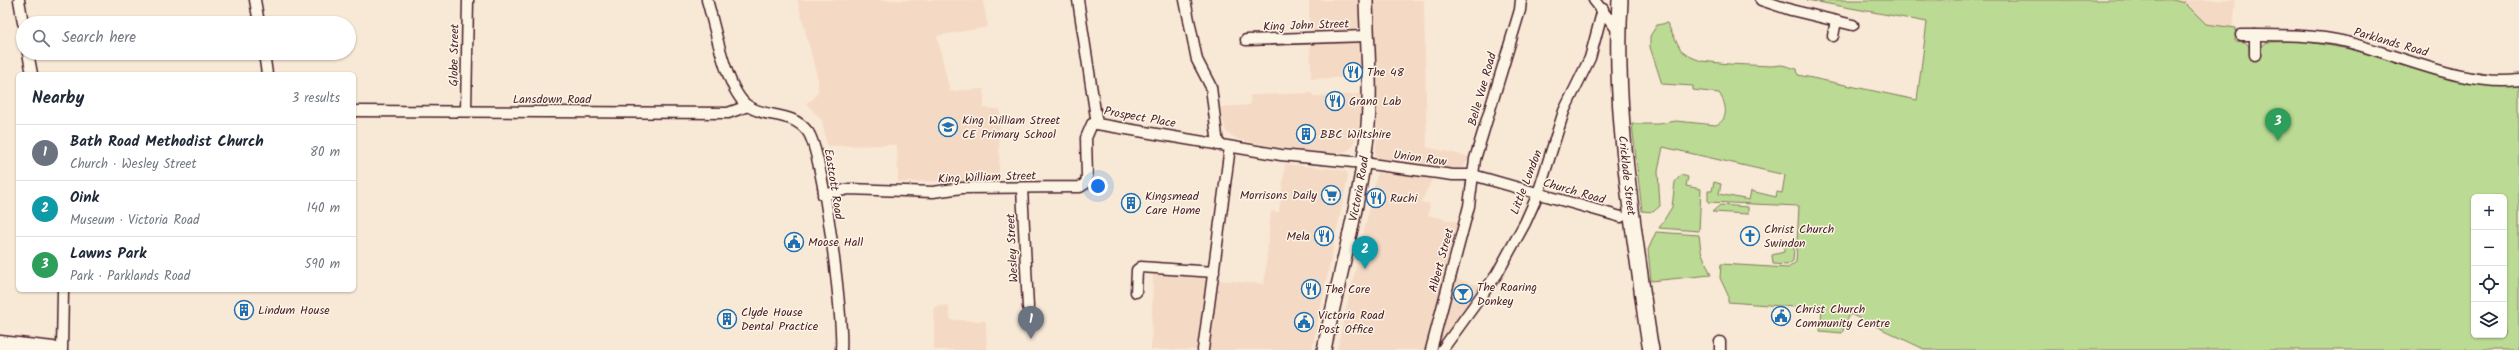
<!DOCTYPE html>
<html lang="en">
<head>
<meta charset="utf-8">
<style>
	body { margin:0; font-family:Kalam,sans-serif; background:#f6f6f7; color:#1f2937 }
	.controls { position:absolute; right:12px; bottom:12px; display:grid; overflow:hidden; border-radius:6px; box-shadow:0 1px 3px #0004 }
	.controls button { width:36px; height:36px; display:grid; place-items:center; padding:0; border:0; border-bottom:1px solid #e0e1e3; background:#fff; color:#1f2937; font:20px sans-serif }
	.you { position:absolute; left:1098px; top:186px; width:14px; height:14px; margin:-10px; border:3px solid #fff; border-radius:50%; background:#1a73e8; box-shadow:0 0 0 6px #1a73e833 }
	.badge { display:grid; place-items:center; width:26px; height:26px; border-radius:50%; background:#1a73e8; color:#fff; font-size:13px; font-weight:700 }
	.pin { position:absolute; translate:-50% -33px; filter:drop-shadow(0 1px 2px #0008) }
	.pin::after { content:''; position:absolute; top:21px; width:14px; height:12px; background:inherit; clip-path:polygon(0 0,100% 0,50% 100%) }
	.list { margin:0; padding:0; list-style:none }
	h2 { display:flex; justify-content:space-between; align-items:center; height:52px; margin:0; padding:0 16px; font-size:17px }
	h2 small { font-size:13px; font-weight:400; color:#747a83 }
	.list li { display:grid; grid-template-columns:26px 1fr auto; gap:12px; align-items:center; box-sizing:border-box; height:56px; padding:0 16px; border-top:1px solid #e0e1e3 }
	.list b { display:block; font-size:15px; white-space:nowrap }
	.list p { margin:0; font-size:13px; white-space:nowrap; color:#747a83 }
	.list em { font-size:13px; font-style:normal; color:#747a83 }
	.icon { flex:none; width:22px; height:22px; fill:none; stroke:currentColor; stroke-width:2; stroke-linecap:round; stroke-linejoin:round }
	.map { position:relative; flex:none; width:2519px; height:350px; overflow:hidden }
	.search { position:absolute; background:#fff; box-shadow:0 1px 3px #0004; left:16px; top:16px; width:340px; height:44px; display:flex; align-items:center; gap:10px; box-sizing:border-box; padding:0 14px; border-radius:22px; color:#747a83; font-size:15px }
	.panel { position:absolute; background:#fff; box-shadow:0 1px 3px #0004; left:16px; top:72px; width:340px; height:220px; border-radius:6px }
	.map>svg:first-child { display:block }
</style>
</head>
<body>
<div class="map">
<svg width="2519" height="350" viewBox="0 0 2519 350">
	<rect width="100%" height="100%" fill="#f8e9d6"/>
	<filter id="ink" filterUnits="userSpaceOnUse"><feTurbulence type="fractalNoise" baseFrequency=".025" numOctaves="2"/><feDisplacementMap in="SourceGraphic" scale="8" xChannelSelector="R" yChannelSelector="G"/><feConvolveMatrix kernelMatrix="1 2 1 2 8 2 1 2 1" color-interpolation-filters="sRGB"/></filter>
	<g filter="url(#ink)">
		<g fill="#f4dac5">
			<path d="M797 0H983L988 27 937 36 950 91 984 89V108L1000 109 999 180 898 182 897 145 827 146 822 121 806 103 813 99 818 92V80Z"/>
			<path d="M1309 0H1359L1361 30 1309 32Z"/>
			<path d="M1373 0H1424L1427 147 1470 157 1463 167 1454 170 1375 160 1377 127Z"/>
			<path d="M2174 0H2236L2233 28 2206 24 2185 3Z"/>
			<path d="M1361 41 1363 77 1311 79 1310 43Z"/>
			<path d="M1312 93 1313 96 1362 94 1359 126 1353 146 1349 150 1335 154 1275 147 1237 139 1226 132 1220 107 1250 105V95Z"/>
			<path d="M1285 164 1343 170 1347 172 1348 177 1312 350H1151L1153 274 1264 284 1271 211 1279 212Z"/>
			<path d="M1378 169 1431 176 1432 180 1421 202 1430 204 1428 215 1458 222 1427 350H1337Z"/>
			<path d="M1451 278 1482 286 1441 349 1434 345Z"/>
			<path d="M948 305 951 320 986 321 987 350H934V307Z"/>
		</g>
		<g fill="#bbda93" stroke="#827c5f" fill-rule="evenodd">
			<path d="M1807 0H2174L2185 3 2206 24 2236 28 2235 41 2245 42 2249 46 2250 57H2259L2261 47 2267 42 2302 41 2355 50 2436 75 2472 81 2519 84V350H1926L1850 314 1842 333 1820 331 1822 309 1728 302V295L1720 278 1721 264 1788 268 1796 262 1799 206 1708 202V191H1712L1714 182 1721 184 1719 194 1749 200 1751 191 1776 197 1777 192 1782 193 1785 175 1663 147 1658 171 1660 206 1653 212 1642 211 1632 124H1659L1676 121 1716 125C1730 119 1726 103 1719 93L1693 90V86L1662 84 1650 47V36L1657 25 1667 23 1681 50 1691 57 1701 61 1729 64 1771 66 1782 65 1797 69 1798 75 1917 100 1927 22ZM2474 197H2504V335H2474Z"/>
			<path d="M1681 175 1688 177 1686 186 1701 189 1699 231 1659 228 1672 207 1675 182Z"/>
			<path d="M1720 205 1748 207V214L1712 212Z"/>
			<path d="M1656 232 1699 235 1701 251 1711 275 1651 281 1648 250Z"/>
			<path d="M1784 245 1794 247 1793 261 1787 265 1773 264 1772 255 1784 252Z"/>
		</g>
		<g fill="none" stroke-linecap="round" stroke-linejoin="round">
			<defs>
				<g id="minor">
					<path d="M19 0 23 23"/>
					<path d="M255 0 259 23"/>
					<path d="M707 0C715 26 726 91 748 106 767 119 791 110 808 132 823 153 844 320 841 350"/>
					<path d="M1078 0 1097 124"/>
					<path d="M1185 0 1197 60 1211 87 1218 145"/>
					<path d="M1594 0 1619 32"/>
					<path d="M1761 0 1791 10 1853 25"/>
					<path d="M2241 35C2276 35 2312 34 2347 42 2399 55 2465 87 2519 80"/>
					<path d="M1833 36 1836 21"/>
					<path d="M1246 40 1367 36"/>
					<path d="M28 53 32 74"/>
					<path d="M264 53 267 74"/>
					<path d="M2255 55V35"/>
					<path d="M354 111 728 113 748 106"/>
					<path d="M466 111 468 0"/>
					<path d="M1022 188 1028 307"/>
					<path d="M823 195 849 189 933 192 962 188 1080 187 1086 183 1087 176 1086 138 1092 124H1097L1281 155 1363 163 1453 175H1473L1621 217"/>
					<path d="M1136 292 1137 270 1141 267 1214 272"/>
					<path d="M62 350 63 290"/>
					<path d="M1203 350 1230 147"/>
					<path d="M1431 350 1469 206 1475 159 1520 10 1521 0"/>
					<path d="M1442 350 1497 274 1525 223 1538 194 1564 111 1590 58 1603 9"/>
					<path d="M1720 350V342"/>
				</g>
				<g id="tertiary">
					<path id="s1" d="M1324 350C1338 279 1359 208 1367 136 1372 91 1367 45 1366 0"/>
				</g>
				<g id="secondary">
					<path id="s2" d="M1620 0C1615 86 1625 169 1637 254 1642 286 1645 318 1651 350"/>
				</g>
				<path id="primary" d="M0 344 53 350"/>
			</defs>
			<use href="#minor" stroke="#4a1f2b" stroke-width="13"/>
			<use href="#tertiary" stroke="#4a1f2b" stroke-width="16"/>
			<use href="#secondary" stroke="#4a1f2b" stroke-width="18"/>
			<use href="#primary" stroke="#4a1f2b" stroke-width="19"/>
			<use href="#minor" stroke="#fcf5e5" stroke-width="10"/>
			<use href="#tertiary" stroke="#fcf5e5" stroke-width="13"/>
			<use href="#secondary" stroke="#fcf5e5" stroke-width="15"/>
			<use href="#primary" stroke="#fcf5e5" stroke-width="16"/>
		</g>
	</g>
	<defs>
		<symbol id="restaurant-ring" viewBox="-11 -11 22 22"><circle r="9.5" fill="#fcf5e5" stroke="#1f6fb2" stroke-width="1.5"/><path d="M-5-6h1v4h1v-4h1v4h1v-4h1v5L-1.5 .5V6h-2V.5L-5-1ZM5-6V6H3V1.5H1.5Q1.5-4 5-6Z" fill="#1f6fb2"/></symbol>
		<symbol id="school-ring" viewBox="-11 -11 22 22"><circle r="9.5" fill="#fcf5e5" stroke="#1f6fb2" stroke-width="1.5"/><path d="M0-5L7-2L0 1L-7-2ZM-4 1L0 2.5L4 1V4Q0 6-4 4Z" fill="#1f6fb2"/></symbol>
		<symbol id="building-ring" viewBox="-11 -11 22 22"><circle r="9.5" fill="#fcf5e5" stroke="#1f6fb2" stroke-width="1.5"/><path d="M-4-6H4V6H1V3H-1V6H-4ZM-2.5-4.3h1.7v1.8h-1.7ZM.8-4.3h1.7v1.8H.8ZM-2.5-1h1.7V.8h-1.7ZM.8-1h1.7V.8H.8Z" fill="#1f6fb2"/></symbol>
		<symbol id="supermarket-ring" viewBox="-11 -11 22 22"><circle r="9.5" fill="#fcf5e5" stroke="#1f6fb2" stroke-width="1.5"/><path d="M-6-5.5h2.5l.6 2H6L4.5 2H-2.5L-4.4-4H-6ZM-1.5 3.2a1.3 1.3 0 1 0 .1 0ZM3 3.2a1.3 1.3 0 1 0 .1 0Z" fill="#1f6fb2"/></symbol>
		<symbol id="church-ring" viewBox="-11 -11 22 22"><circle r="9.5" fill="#fcf5e5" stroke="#1f6fb2" stroke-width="1.5"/><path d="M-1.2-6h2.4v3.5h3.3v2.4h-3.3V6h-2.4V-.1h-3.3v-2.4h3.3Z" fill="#1f6fb2"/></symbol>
		<symbol id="civic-ring" viewBox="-11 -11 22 22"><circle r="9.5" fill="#fcf5e5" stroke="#1f6fb2" stroke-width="1.5"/><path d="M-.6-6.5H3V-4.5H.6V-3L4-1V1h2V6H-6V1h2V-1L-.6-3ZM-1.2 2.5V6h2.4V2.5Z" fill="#1f6fb2"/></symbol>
		<symbol id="bar-ring" viewBox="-11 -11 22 22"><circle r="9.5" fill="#fcf5e5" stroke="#1f6fb2" stroke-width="1.5"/><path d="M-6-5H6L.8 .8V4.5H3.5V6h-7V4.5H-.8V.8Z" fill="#1f6fb2"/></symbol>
	</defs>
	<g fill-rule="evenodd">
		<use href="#restaurant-ring" x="1342" y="61" width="22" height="22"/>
		<use href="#restaurant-ring" x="1324" y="90" width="22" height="22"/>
		<use href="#school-ring" x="937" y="116" width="22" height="22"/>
		<use href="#building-ring" x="1295" y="123" width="22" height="22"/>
		<use href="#supermarket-ring" x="1320" y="184" width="22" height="22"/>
		<use href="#restaurant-ring" x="1365" y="187" width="22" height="22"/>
		<use href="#building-ring" x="1120" y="192" width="22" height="22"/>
		<use href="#restaurant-ring" x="1313" y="225" width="22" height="22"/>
		<use href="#church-ring" x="1739" y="225" width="22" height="22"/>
		<use href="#civic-ring" x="783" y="231" width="22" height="22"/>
		<use href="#restaurant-ring" x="1300" y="278" width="22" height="22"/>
		<use href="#bar-ring" x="1452" y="283" width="22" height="22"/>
		<use href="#building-ring" x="233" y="299" width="22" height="22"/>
		<use href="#civic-ring" x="1770" y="305" width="22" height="22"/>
		<use href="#building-ring" x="716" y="308" width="22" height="22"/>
		<use href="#civic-ring" x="1293" y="311" width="22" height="22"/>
	</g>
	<g text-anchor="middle" stroke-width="3" stroke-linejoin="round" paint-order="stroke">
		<g font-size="12" fill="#4a1f2b" stroke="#fcf5e5">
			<text transform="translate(1306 25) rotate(-2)" y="4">King John Street</text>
			<text transform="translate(2391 42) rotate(16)" y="4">Parklands Road</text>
			<text transform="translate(454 55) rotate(-89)" y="4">Globe Street</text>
			<text transform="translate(1482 89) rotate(-74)" y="4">Belle Vue Road</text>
			<text x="552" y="103">Lansdown Road</text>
			<text transform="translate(1140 117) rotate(10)" y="4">Prospect Place</text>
			<text transform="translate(1420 158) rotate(8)" y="4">Union Row</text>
			<text dy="4" stroke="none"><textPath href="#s2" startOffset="176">Cricklade Street</textPath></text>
			<text transform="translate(987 177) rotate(-2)" y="4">King William Street</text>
			<text transform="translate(1526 182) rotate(-69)" y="4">Little London</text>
			<text transform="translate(834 184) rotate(81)" y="4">Eastcott Road</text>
			<text dy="4" stroke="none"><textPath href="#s1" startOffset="165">Victoria Road</textPath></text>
			<text transform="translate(1574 191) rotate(16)" y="4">Church Road</text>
			<text transform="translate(1012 248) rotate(-93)" y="4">Wesley Street</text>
			<text transform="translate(1441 260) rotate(-75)" y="4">Albert Street</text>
		</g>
		<g font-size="12" fill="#4a1f2b" stroke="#fcf5e5" text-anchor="start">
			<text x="1367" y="76">The 48</text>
			<text x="1349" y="105">Grano Lab</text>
			<text x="962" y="124">King William Street<tspan x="962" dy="14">CE Primary School</tspan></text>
			<text x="1320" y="138">BBC Wiltshire</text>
			<text x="1317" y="199" text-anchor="end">Morrisons Daily</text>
			<text x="1145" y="200">Kingsmead<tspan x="1145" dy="14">Care Home</tspan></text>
			<text x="1390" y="202">Ruchi</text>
			<text x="1764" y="233">Christ Church<tspan x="1764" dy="14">Swindon</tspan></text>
			<text x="1310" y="240" text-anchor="end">Mela</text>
			<text x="808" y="246">Moose Hall</text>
			<text x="1477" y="291">The Roaring<tspan x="1477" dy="14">Donkey</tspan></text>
			<text x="1325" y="293">The Core</text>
			<text x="1795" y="313">Christ Church<tspan x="1795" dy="14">Community Centre</tspan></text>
			<text x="258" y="314">Lindum House</text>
			<text x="741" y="316">Clyde House<tspan x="741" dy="14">Dental Practice</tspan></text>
			<text x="1318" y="319">Victoria Road<tspan x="1318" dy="14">Post Office</tspan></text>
		</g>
	</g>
</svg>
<div class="controls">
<button>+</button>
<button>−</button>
<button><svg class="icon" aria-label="locate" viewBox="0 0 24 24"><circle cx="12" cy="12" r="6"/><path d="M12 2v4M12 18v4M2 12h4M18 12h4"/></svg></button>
<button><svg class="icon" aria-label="layers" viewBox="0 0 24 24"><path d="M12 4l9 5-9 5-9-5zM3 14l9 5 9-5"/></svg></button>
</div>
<div class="you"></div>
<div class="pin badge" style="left:1031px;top:339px;background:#6b7280">1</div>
<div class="pin badge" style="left:1365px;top:269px;background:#0f9aa8">2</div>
<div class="pin badge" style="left:2278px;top:141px;background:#2e9e5b">3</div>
<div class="search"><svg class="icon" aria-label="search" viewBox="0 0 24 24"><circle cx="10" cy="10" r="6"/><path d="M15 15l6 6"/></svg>Search here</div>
<section class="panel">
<h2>Nearby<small>3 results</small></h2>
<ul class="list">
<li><span class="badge" style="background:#6b7280">1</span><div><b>Bath Road Methodist Church</b><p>Church · Wesley Street</p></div><em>80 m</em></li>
<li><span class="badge" style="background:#0f9aa8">2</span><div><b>Oink</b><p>Museum · Victoria Road</p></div><em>140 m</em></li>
<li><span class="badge" style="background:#2e9e5b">3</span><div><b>Lawns Park</b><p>Park · Parklands Road</p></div><em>590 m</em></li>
</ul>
</section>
</div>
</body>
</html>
